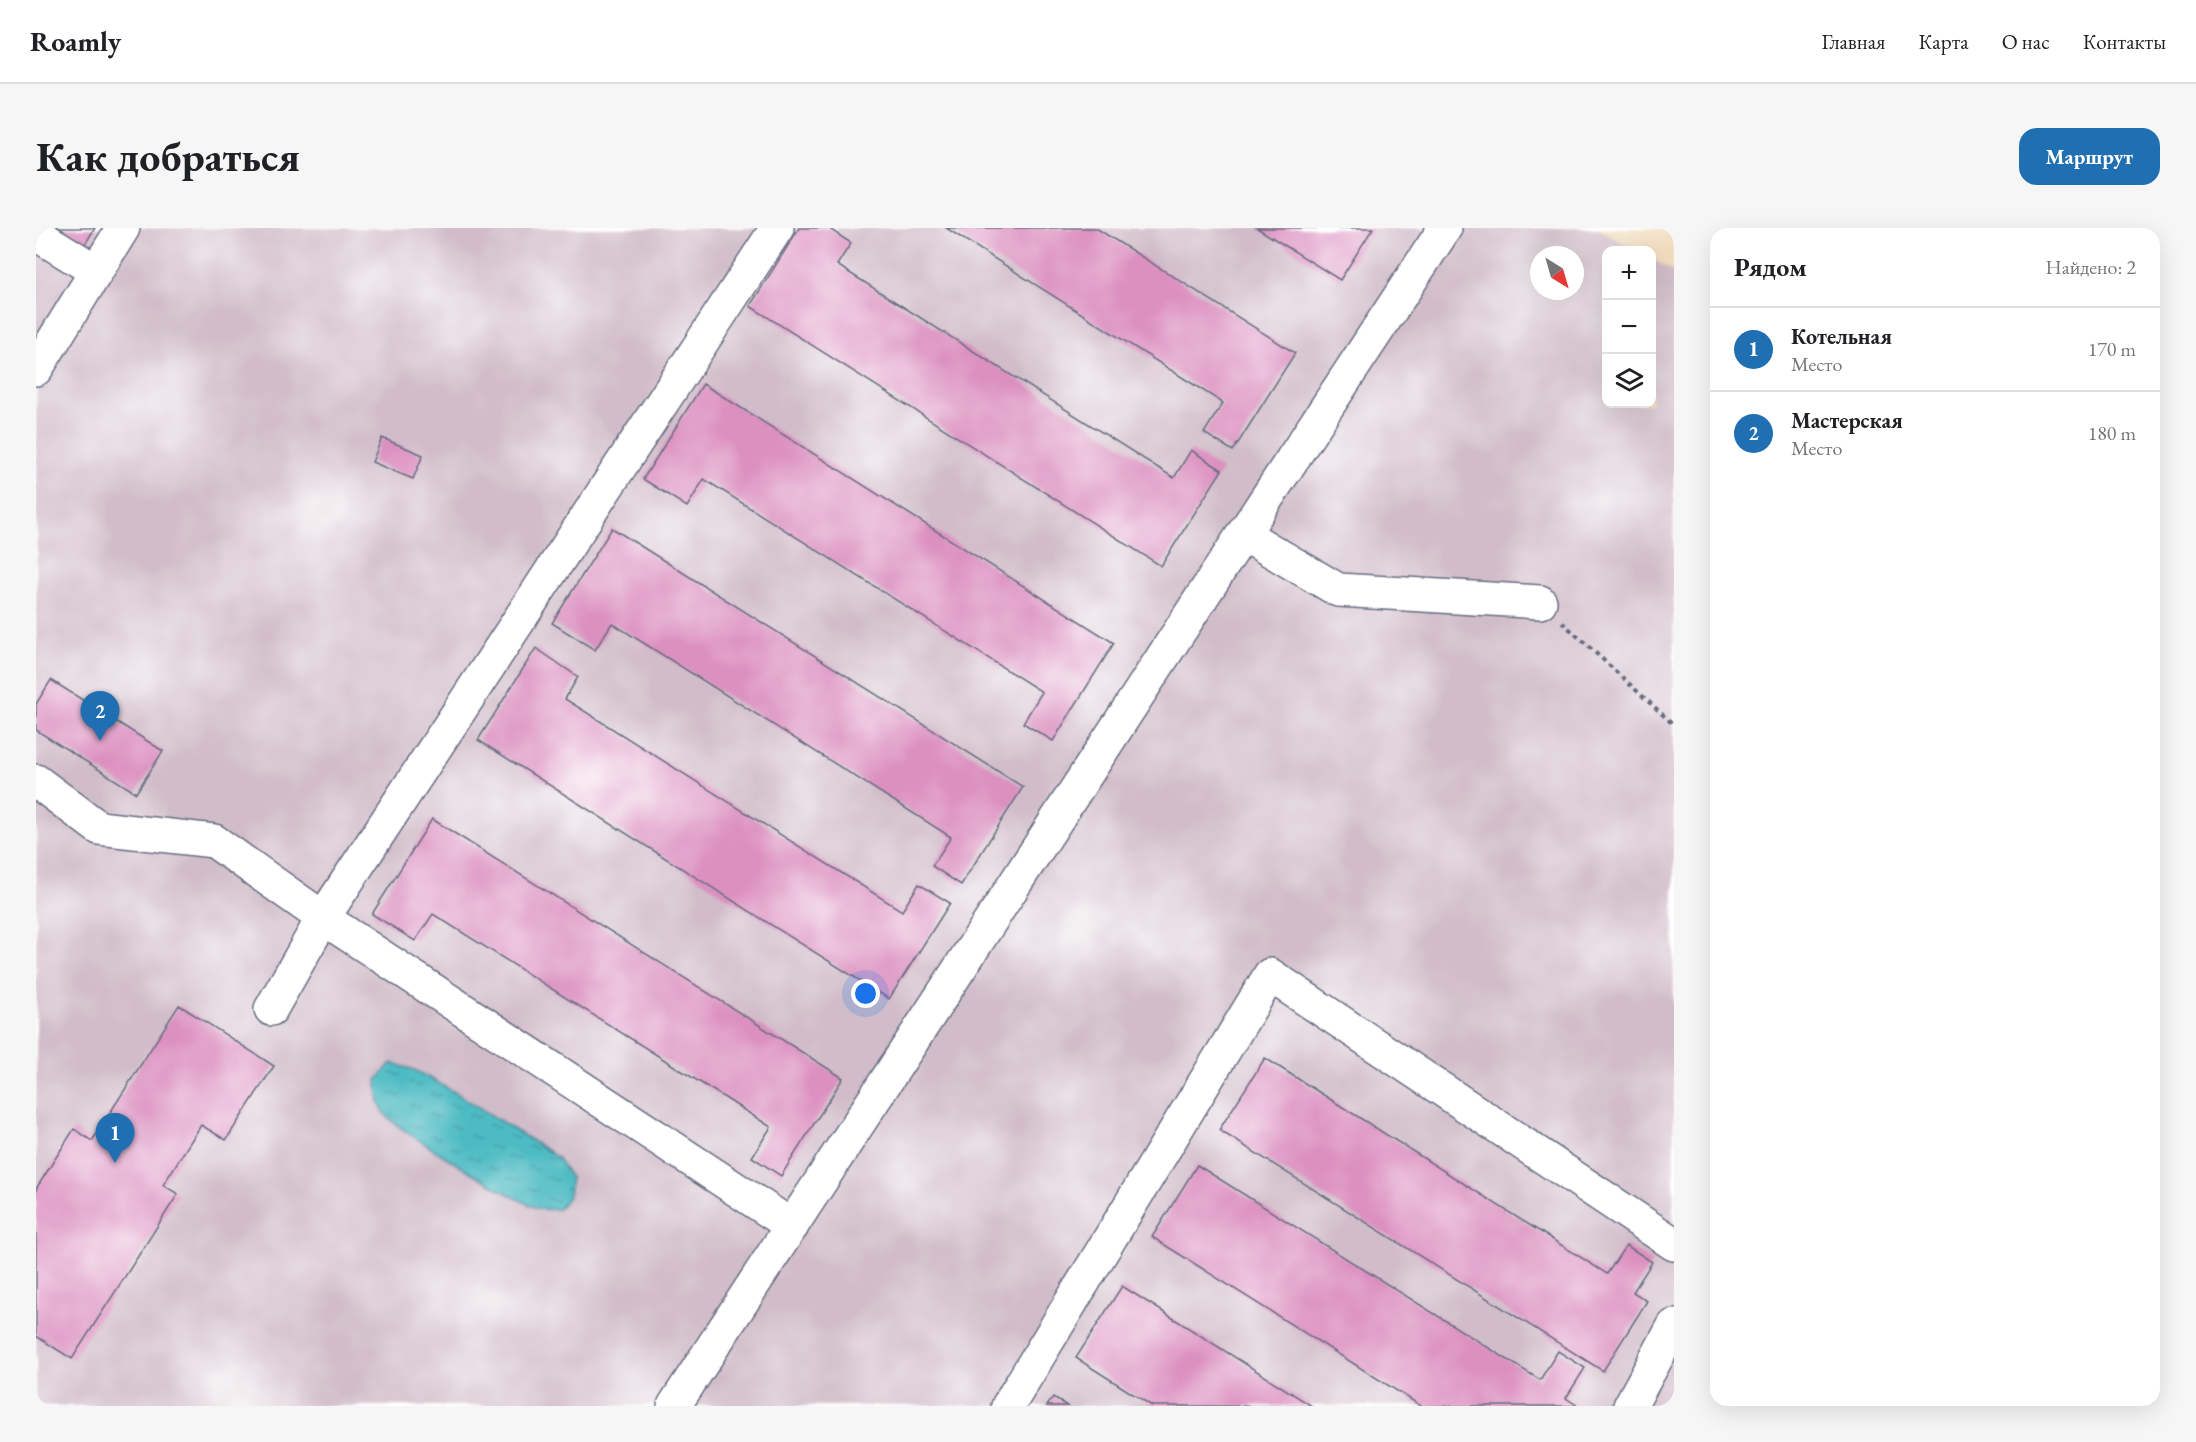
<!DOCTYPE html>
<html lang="ru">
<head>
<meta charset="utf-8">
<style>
	body { margin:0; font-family:"EB Garamond",serif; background:#f6f6f6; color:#202124 }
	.controls { position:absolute; right:18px; top:18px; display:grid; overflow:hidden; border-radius:12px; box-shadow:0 6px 24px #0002 }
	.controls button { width:54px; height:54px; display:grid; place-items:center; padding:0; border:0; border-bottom:2px solid #e0e0e0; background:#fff; color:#202124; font:30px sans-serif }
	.compass { position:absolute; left:1494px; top:18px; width:54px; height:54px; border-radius:50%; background:#fff; box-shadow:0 6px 24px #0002; rotate:143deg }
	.you { position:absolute; left:830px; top:766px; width:21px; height:21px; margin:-15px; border:4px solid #fff; border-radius:50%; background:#1a73e8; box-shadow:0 0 0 9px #1a73e833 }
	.badge { display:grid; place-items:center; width:39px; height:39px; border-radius:50%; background:#1f6fb2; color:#fff; font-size:20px; font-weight:700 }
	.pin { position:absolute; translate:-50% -50px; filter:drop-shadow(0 2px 3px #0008) }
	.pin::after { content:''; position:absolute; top:32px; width:21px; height:18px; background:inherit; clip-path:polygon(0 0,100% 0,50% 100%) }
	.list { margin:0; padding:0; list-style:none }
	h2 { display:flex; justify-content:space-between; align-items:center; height:78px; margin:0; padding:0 24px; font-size:26px }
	h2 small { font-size:20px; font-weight:400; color:#757577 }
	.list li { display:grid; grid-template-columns:39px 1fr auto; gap:18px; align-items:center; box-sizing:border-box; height:84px; padding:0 24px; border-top:2px solid #e0e0e0 }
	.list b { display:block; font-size:22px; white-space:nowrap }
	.list p { margin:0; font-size:20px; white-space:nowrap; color:#757577 }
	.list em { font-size:20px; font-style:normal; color:#757577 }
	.icon { flex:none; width:33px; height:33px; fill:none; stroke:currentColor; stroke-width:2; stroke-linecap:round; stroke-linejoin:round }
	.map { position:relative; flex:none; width:1638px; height:1178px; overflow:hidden; border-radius:18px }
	header { display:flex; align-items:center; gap:36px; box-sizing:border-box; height:84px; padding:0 30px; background:#fff; border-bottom:2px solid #e0e0e0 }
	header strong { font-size:28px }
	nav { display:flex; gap:33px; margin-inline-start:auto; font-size:21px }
	.intro { display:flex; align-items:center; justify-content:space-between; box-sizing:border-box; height:144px; padding:0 36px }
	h1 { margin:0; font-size:42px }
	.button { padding:15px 27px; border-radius:18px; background:#1f6fb2; color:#fff; font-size:21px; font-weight:700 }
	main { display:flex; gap:36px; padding:0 36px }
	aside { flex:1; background:#fff; border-radius:18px; box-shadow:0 6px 24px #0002 }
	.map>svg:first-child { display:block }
</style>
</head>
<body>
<header>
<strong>Roamly</strong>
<nav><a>Главная</a><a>Карта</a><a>О нас</a><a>Контакты</a></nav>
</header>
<div class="intro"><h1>Как добраться</h1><a class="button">Маршрут</a></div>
<main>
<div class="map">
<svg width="1638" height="1178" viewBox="0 0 1638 1178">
	<defs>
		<pattern id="water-ripples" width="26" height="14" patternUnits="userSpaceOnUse" patternTransform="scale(1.5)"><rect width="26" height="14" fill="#4dbbc3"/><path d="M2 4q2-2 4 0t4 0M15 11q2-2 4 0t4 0" fill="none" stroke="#3f98a2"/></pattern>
	</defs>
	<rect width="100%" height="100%" fill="#fff"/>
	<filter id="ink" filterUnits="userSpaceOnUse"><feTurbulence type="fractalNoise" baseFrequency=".0167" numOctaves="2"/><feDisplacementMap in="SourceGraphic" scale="12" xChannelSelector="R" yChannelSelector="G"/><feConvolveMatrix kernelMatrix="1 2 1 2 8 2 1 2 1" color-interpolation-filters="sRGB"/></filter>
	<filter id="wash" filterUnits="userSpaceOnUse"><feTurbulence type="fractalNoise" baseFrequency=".008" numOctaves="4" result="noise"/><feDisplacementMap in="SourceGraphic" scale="24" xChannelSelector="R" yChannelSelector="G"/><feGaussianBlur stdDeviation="1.35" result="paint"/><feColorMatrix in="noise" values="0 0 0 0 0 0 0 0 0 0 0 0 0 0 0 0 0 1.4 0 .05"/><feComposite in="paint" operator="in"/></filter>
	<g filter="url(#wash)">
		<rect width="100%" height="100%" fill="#f2dcbe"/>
		<path fill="#d1bdc9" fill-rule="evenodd" d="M0 0H1560L1600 22H1570V176H1616V31L1638 44V1178H0ZM1503 27H1539V63H1503Z"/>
		<path fill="url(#water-ripples)" stroke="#347590" stroke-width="1.5" d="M355 835 379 842 420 865 501 916 521 929 535 950 533 967 523 981C517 981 510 982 504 981 483 975 363 903 350 887 342 876 341 864 341 852Z"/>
		<g id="blocks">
			<g fill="#dc90c0">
				<path d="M18 0H59L48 18Z"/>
				<path d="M763 0H792L815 15 801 37 1138 250 1155 222 1186 242 1125 338 714 78Z"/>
				<path d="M910 0H1060L1259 125 1197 223 1168 205 1187 175Z"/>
				<path d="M1221 0H1337L1304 52Z"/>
				<path d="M667 156 1078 415 1017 513 987 495 1006 464 668 251 651 279 607 251Z"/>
				<path d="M346 210 387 227 377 251 336 234Z"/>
				<path d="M576 300 987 559 925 657 896 638 915 609 576 395 559 422 516 395Z"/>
				<path d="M500 420 542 449 529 471 866 683 883 656 914 675 853 771 442 512Z"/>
				<path d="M15 452 127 523 100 565 0 502V476Z"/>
				<path d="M396 591 807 850 745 948 716 929 735 899 397 686 379 713 336 686Z"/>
				<path d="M143 777 238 838 190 912 165 897 127 957 142 966 36 1131 0 1108V961L38 901 56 913Z"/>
				<path d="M1229 830 1571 1046 1590 1017 1616 1034 1597 1064 1611 1073 1567 1143 1183 902Z"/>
				<path d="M1161 937 1504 1152 1522 1123 1549 1140 1530 1170 1542 1178H1385L1116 1009Z"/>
				<path d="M1086 1058 1276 1178H1116L1040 1130Z"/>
				<path d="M1017 1169 1031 1178H1011Z"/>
			</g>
		</g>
	</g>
	<g filter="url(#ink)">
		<use href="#blocks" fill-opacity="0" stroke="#666c80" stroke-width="1.5"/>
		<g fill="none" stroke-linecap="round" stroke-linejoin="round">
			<defs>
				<g id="minor">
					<path d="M0 6 60 43"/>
					<path d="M0 141 87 0"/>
					<path d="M1207 306 1302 362 1504 374"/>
					<path d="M0 553 63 600 178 613 287 690 756 998"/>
					<path d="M235 781 287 690 741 0"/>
					<path d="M638 1178 1207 306 1409 0"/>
					<path d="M972 1178 1234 747 1638 1016"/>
					<path d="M1594 1178 1638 1098"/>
				</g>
			</defs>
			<use href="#minor" stroke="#666c80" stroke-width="36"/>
			<path stroke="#666c80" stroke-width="4" stroke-dasharray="4.5 4.5" stroke-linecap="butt" d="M1526 394 1638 497"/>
			<use href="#minor" stroke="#fff" stroke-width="33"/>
		</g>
	</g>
</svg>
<div class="controls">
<button>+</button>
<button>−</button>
<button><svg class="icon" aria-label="layers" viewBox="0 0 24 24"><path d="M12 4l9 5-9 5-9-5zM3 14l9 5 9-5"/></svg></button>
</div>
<svg class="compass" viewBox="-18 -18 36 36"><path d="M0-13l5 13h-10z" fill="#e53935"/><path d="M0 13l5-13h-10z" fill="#757577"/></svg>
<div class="you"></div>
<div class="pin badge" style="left:79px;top:935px">1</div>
<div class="pin badge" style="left:64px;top:513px">2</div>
</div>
<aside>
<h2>Рядом<small>Найдено: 2</small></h2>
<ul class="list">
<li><span class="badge">1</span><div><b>Котельная</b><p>Место</p></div><em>170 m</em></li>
<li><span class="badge">2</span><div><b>Мастерская</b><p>Место</p></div><em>180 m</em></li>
</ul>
</aside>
</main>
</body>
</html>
